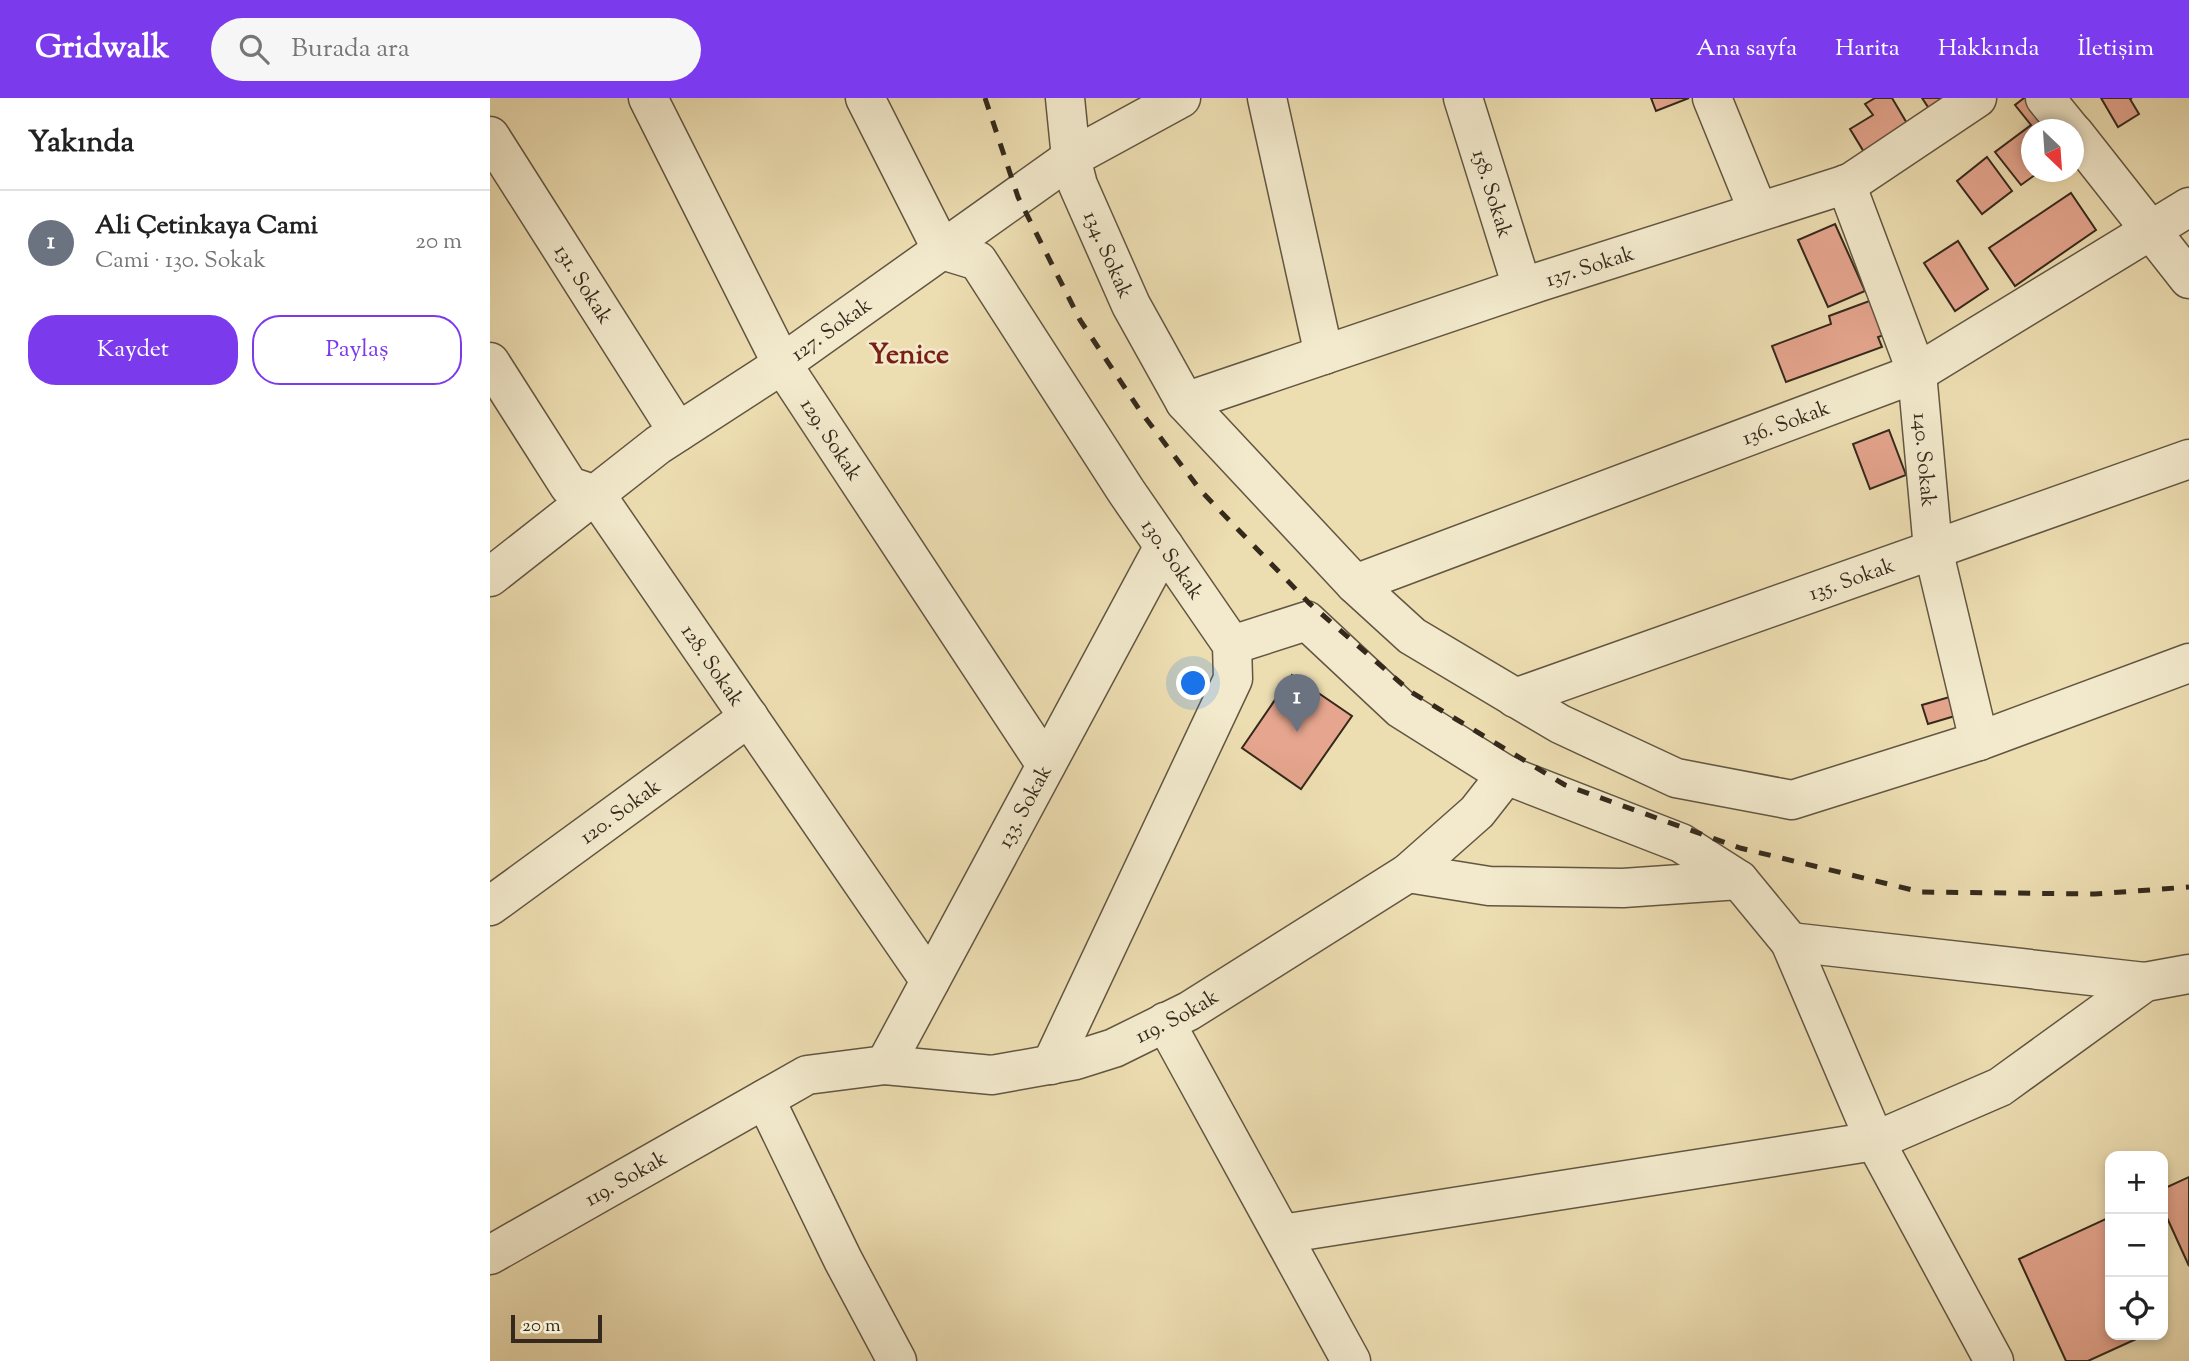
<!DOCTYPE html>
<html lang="tr">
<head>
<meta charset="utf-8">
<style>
	body { margin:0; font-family:"Sorts Mill Goudy",serif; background:#f6f6f6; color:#222 }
	.controls { position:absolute; right:21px; bottom:21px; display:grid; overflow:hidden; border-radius:14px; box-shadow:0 4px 10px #0003 }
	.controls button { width:63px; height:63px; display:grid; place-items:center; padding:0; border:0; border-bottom:2px solid #e0e0e0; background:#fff; color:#222; font:35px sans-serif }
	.compass { position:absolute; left:1531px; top:21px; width:63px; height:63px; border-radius:50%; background:#fff; box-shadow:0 4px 10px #0003; rotate:155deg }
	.scale { position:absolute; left:21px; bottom:18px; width:91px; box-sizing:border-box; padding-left:7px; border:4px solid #34291c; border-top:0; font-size:19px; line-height:24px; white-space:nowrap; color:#34291c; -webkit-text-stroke:5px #f3eacd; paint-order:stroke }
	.you { position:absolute; left:704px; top:586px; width:24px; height:24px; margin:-18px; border:5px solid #fff; border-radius:50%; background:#1a73e8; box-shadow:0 0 0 10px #1a73e833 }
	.badge { display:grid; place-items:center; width:46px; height:46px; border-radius:50%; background:#7c3aed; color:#fff; font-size:23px; font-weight:700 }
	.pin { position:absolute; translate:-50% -58px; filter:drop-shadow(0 2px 4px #0008) }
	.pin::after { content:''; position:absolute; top:37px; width:24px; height:21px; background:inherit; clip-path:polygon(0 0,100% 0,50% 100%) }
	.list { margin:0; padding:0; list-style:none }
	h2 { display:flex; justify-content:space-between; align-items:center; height:91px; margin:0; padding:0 28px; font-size:30px }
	h2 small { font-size:23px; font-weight:400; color:#767676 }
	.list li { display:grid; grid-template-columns:46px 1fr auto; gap:21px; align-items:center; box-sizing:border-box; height:105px; padding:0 28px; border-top:2px solid #e0e0e0 }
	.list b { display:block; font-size:26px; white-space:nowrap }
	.list p { margin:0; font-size:23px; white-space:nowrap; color:#767676 }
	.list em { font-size:23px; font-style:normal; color:#767676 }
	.actions { display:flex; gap:14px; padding:21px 28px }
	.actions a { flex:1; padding:16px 0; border:2px solid #7c3aed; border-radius:28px; text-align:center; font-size:24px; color:#7c3aed }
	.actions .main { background:#7c3aed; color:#fff }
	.icon { flex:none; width:38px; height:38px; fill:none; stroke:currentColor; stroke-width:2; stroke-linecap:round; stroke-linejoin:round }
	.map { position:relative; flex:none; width:1699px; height:1263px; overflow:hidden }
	header { display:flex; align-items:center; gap:42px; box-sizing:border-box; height:98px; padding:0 35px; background:#7c3aed; color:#fff }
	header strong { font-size:33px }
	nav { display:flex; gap:38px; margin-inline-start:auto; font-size:24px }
	.search { width:490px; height:63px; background:#f6f6f6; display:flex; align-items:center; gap:18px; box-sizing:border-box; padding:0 24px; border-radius:38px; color:#767676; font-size:26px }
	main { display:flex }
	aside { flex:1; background:#fff }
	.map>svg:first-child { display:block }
</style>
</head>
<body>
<header>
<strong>Gridwalk</strong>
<div class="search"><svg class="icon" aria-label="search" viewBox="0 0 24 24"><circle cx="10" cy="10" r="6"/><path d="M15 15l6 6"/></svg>Burada ara</div>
<nav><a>Ana sayfa</a><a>Harita</a><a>Hakkında</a><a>İletişim</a></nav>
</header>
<main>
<aside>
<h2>Yakında<small></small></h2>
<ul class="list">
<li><span class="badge" style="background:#6b7280">1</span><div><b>Ali Çetinkaya Cami</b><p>Cami · 130. Sokak</p></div><em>20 m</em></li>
</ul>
<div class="actions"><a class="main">Kaydet</a><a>Paylaş</a></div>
</aside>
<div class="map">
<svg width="1699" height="1263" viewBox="0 0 1699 1263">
	<rect width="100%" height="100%" fill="#eddeb2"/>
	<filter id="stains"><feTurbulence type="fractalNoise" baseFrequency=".00286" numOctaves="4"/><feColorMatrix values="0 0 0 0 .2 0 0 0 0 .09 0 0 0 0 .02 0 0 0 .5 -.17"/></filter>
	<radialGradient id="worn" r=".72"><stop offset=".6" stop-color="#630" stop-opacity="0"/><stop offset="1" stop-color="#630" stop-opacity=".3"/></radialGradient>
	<g fill="#e5a58e" stroke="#34291c" stroke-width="2">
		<path d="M1161 0H1199L1166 13Z"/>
		<path d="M1385 0H1402L1418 27 1374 54 1360 31 1383 17 1375 6Z"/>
		<path d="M1432 0H1458L1440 12Z"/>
		<path d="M1534 0H1541L1566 32H1542V74H1549L1531 87 1505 54 1541 27 1525 7Z"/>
		<path d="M1611 0H1642L1640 1 1649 16 1628 29Z"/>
		<path d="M1497 59 1522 93 1492 116 1467 83Z"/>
		<path d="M1581 95 1606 132 1525 188 1499 150Z"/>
		<path d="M1345 126 1375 193 1338 209 1308 142Z"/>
		<path d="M1468 143 1498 191 1465 213 1434 165Z"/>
		<path d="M1382 202 1394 237 1388 239 1392 249 1296 284 1282 248 1341 226 1339 218Z"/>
		<path d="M1399 332 1416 377 1380 391 1363 346Z"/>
		<path d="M802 577 862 618 811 691 752 650Z"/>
		<path d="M1470 596 1475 615 1438 626 1432 607Z"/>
		<path d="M1699 1079V1168L1673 1111V1091Z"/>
		<path d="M1620 1119V1237H1655L1598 1263H1576L1529 1161Z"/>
	</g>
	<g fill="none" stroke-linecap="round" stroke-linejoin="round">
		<defs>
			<g id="minor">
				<path id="s1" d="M158 0 292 266 556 667"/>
				<path id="s2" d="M375 0 452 152 488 163 636 393 742 547 743 581 561 967"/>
				<path id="s3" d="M575 0 581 60 588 87 641 207 695 304 865 486 922 538 1070 626 1186 680 1302 702 1489 643 1699 565"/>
				<path d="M777 0 834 257"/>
				<path id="s4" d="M973 0 1032 189"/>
				<path d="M1222 0 1268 113"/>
				<path d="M1555 0 1581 32"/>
				<path d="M1584 35 1699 181"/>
				<path id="s5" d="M0 38 188 334"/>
				<path id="s6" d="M1356 86 1427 275 1443 451 1489 643"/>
				<path id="s7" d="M0 264 79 388 106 397 440 883"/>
				<path id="s8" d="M695 304 1049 184 1360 85 1487 0"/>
				<path id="s9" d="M0 479 168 347 276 277 581 60 691 0"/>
				<path id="s10" d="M865 486 1427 275 1699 109"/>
				<path id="s11" d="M1025 600 1699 361"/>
				<path d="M1016 677 1191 745 1249 782 1300 844 1385 1043 1504 1263"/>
				<path d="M918 775 999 788 1133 790 1249 782"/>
				<path id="s12" d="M0 808 259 619"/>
				<path d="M1300 844 1655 884"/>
				<path d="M675 924 861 1263"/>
				<path id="s13" d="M395 967 674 448"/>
				<path d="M275 1001 353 1162 407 1263"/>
				<path d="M792 1136 1385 1043 1510 989 1655 884 1699 876"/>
				<path id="s14" d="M0 1157 317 977 395 967 502 977 586 962 624 950 699 913 918 775 987 714 1016 677 911 611 817 523 742 547"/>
			</g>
		</defs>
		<use href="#minor" stroke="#625642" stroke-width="41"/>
		<use href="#minor" stroke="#f3eacd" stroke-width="38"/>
		<path stroke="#34291c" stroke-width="5" stroke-dasharray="12 12" stroke-linecap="butt" d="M495 0 528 99 590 222 651 314 711 393 819 505 921 594 1075 687 1250 750 1431 794 1605 796 1699 789"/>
	</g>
	<g text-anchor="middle" stroke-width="5" stroke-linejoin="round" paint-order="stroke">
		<g font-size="21" fill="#34291c" stroke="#f3eacd">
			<text dy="7" stroke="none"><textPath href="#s4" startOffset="100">158. Sokak</textPath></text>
			<text dy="7" stroke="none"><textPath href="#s3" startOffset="164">134. Sokak</textPath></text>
			<text dy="7" stroke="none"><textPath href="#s8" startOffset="427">137. Sokak</textPath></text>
			<text dy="7" stroke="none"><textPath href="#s5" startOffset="175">131. Sokak</textPath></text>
			<text dy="7" stroke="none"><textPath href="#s9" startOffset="422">127. Sokak</textPath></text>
			<text dy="7" stroke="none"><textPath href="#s10" startOffset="460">136. Sokak</textPath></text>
			<text dy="7" stroke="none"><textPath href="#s1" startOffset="388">129. Sokak</textPath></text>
			<text dy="7" stroke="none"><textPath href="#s6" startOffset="289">140. Sokak</textPath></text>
			<text dy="7" stroke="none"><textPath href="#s2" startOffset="564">130. Sokak</textPath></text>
			<text dy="7" stroke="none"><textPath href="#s11" startOffset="357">135. Sokak</textPath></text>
			<text dy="7" stroke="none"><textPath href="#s7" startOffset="382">128. Sokak</textPath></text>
			<text dy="7" stroke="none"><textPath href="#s13" startOffset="294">133. Sokak</textPath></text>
			<text dy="7" stroke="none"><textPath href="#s12" startOffset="161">120. Sokak</textPath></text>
			<text dy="7" stroke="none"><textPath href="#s14" startOffset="746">119. Sokak</textPath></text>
			<text dy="7" stroke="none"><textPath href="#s14" startOffset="156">119. Sokak</textPath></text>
		</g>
		<g font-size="28" font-weight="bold" fill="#7a1f14" stroke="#f3eacd">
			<text x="419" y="265">Yenice</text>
		</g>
	</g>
	<rect width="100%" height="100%" filter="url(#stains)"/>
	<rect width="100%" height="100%" fill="url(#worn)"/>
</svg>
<div class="controls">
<button>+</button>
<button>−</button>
<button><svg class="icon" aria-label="locate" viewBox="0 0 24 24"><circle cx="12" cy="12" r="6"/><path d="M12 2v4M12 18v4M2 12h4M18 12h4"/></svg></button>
</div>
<svg class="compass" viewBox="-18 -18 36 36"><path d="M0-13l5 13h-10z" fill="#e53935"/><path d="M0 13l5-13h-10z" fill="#767676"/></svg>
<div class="scale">20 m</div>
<div class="you"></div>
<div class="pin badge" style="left:807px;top:634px;background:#6b7280">1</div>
</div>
</main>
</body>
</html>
